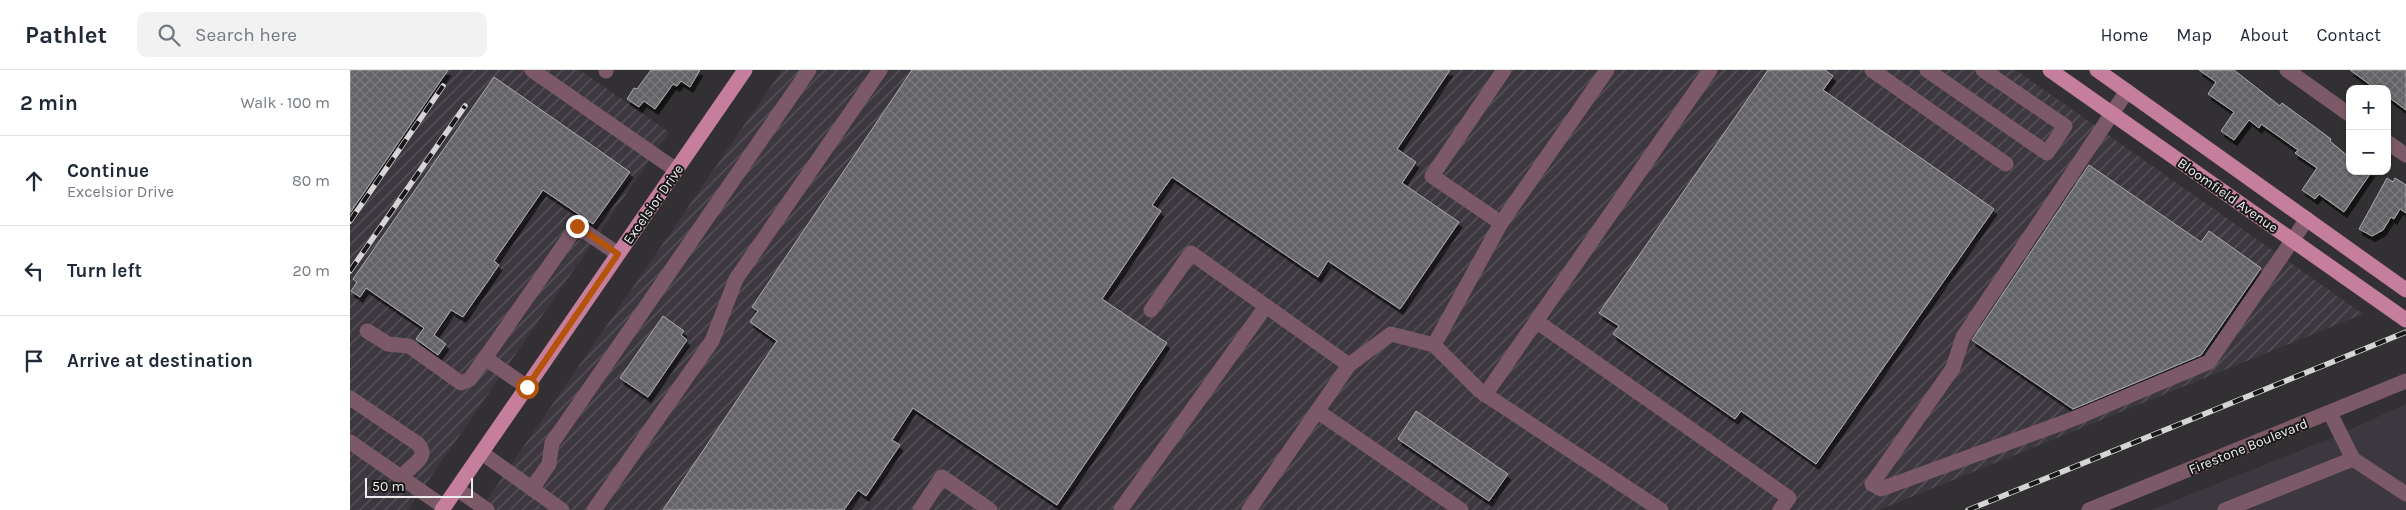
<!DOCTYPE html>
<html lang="en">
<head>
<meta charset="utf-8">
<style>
	body { margin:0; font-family:Karla,sans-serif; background:#f2f2f3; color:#1f2937 }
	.controls { position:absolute; right:15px; top:15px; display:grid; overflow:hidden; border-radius:10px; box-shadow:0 1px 4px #0004 }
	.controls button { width:45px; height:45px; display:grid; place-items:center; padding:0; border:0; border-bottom:1px solid #e0e1e3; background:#fff; color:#1f2937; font:25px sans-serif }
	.scale { position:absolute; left:15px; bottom:12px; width:108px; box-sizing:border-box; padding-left:5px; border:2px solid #eeedee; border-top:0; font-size:14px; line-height:18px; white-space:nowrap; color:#eeedee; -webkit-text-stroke:4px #191819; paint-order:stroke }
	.stop { position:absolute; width:15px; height:15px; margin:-11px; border:4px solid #b45309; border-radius:50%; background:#fff }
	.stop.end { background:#b45309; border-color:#fff; box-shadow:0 1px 5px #0008 }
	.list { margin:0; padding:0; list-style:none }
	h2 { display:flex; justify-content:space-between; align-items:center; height:65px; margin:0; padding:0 20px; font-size:21px }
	h2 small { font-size:16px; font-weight:400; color:#747a83 }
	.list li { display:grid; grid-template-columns:32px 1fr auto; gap:15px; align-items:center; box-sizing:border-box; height:90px; padding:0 20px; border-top:1px solid #e0e1e3 }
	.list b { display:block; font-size:19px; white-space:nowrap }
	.list p { margin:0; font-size:16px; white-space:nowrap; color:#747a83 }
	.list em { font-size:16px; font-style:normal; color:#747a83 }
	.icon { flex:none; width:28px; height:28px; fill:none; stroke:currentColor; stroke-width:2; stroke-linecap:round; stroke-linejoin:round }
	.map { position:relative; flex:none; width:2056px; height:440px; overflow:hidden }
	header { display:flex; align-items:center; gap:30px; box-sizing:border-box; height:70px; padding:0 25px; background:#fff; border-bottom:1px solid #e0e1e3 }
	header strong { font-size:24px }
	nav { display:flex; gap:28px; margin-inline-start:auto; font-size:18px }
	.search { width:350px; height:45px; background:#f2f2f3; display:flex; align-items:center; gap:12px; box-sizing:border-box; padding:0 18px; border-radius:10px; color:#747a83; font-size:19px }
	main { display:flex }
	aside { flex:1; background:#fff }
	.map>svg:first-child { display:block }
</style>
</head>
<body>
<header>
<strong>Pathlet</strong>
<div class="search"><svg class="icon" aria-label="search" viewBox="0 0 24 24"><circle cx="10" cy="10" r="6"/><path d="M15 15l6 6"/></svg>Search here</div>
<nav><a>Home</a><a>Map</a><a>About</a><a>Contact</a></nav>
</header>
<main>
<aside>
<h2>2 min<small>Walk · 100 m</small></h2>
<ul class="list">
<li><svg class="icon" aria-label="ahead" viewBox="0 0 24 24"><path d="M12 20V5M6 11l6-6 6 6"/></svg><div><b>Continue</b><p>Excelsior Drive</p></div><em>80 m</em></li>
<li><svg class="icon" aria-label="left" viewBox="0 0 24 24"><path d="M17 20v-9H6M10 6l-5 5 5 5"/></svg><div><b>Turn left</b></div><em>20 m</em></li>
<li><svg class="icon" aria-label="arrive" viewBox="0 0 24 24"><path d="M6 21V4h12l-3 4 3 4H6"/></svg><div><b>Arrive at destination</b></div></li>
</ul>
</aside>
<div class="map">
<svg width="2056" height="440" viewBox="0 0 2056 440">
	<defs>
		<pattern id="industrial-furrows" width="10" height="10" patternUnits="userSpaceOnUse" patternTransform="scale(1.25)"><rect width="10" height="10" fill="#3d383f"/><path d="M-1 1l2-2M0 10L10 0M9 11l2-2" fill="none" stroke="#59555b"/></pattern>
		<pattern id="building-cross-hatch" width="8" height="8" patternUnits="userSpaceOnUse" patternTransform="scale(1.25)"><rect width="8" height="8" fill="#646467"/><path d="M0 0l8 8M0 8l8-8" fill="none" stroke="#7a7a7d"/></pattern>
		<filter id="shadow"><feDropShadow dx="3" dy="5.5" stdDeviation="0" flood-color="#0009"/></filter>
	</defs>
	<rect width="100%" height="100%" fill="#323032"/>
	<path fill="#3d383f" d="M2056 334V440H1801L1977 370Z"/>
	<g fill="url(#industrial-furrows)">
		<path d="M0 0H230L319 62 58 440H0Z"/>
		<path d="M432 0H1666L2013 244 1529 440H130Z"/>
	</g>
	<g fill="url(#building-cross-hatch)" stroke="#ababae" filter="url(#shadow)">
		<path d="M0 0H98L0 143Z"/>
		<path d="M301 0H350L340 17 331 11 327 16 323 14 305 39 294 31 289 37 277 29 284 18 287 19Z"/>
		<path d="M562 0H1100L1047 79 1066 92 1052 113 1109 152 1050 239 978 191 968 207 822 107 802 135 811 141 752 229 817 273 707 435 563 338 542 370 550 375 516 426 508 420 494 440H313L427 271 400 252 408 241 402 237Z"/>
		<path d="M1418 0H1475L1483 6 1473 20 1644 139 1466 394 1391 341 1385 349 1263 264 1269 256 1249 243Z"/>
		<path d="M1849 0H1884L1930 36 1932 33 1981 69 1980 71 2000 88V101H2022L1994 142 1969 124 1965 129 1952 120 1967 98 1945 83 1948 80 1911 54 1909 58 1899 50 1884 70 1871 61 1884 42 1858 24 1866 12Z"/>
		<path d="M2000 0H2056V40L2037 26V19H2026Z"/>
		<path d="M144 7 280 102 243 154 193 120 144 191 149 195 113 247 101 240 84 265 96 274 88 285 66 269 74 258 16 218 10 227 1 221 7 212 3 209Z"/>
		<path d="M1739 95 1851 172 1859 161 1911 198 1851 285 1723 339 1622 270Z"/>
		<path d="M2037 108 2043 112 2045 108 2056 115V143L2050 139 2044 149 2041 147 2033 160 2022 166 2009 159Z"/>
		<path d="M313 246 334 261 331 265 337 270 298 327 270 308Z"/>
		<path d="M1066 341 1158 404 1139 431 1048 369Z"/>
	</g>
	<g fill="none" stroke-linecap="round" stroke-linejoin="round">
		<g stroke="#7c5967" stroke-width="15">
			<path d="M182 0 326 100"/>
			<path d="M1522 0 1656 94"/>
			<path d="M1577 0 1697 83 1715 56 1633 0"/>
			<path d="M1937 0 2000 45"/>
			<path d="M256 1V0"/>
			<path d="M1777 21 1613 267 1603 298 1522 414 1531 419 1723 349 1859 292 1957 149"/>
			<path d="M2037 72 2056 85"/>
			<path d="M1151 153 1082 106 1154 0"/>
			<path d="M801 240 841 183 999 295"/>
			<path d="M1186 251 1439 428 1430 440"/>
			<path d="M17 261 38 274 59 276 111 313 120 309 135 288"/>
			<path d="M1084 275 1151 153 1257 0"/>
			<path d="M177 317 135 288 227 156 268 184"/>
			<path d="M1135 325 1360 0"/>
			<path d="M0 328 68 374C81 389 59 395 52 407"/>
			<path d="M967 341 1111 440"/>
			<path d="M1980 343 2003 389 2056 424"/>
			<path d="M0 372 94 437"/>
			<path d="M132 383 212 440"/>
			<path d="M107 419 137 440"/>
			<path d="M182 419 199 394 202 373 459 0"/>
			<path d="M771 439 916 236"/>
			<path d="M244 440 362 271 386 209 530 0"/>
			<path d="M570 440 592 407 640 440"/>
			<path d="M899 440 999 295 1041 264 1084 275 1130 321 1311 440"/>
			<path d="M1739 440 2056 311"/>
			<path d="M1875 440 2003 389"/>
		</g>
		<g stroke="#c57e9c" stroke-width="15">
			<path d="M1700 0 2056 250"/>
			<path d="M1747 0 2056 220"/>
			<path d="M92 440 395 0"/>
		</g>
		<defs>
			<g id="rail">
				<path d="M0 151 93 16"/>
				<path d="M0 201 115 36"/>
				<path d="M1618 440 2056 262"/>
			</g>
		</defs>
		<use href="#rail" stroke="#d6d5d6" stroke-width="5.5"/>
		<use href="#rail" stroke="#191819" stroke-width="4" stroke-dasharray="11" stroke-linecap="butt"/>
	</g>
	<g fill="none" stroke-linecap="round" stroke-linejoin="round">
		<path stroke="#b45309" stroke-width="6" d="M177 317 268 184 227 156"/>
	</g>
	<g text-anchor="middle" stroke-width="4" stroke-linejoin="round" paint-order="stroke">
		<g font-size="14" fill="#eeedee" stroke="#191819">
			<text transform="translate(1878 125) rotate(35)" y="5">Bloomfield Avenue</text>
			<text transform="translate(303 134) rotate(-55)" y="5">Excelsior Drive</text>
			<text transform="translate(1898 376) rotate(-22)" y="5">Firestone Boulevard</text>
		</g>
	</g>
</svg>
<div class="controls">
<button>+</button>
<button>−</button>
</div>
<div class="scale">50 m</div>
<div class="stop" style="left:177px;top:317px"></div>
<div class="stop end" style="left:227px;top:156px"></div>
</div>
</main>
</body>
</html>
